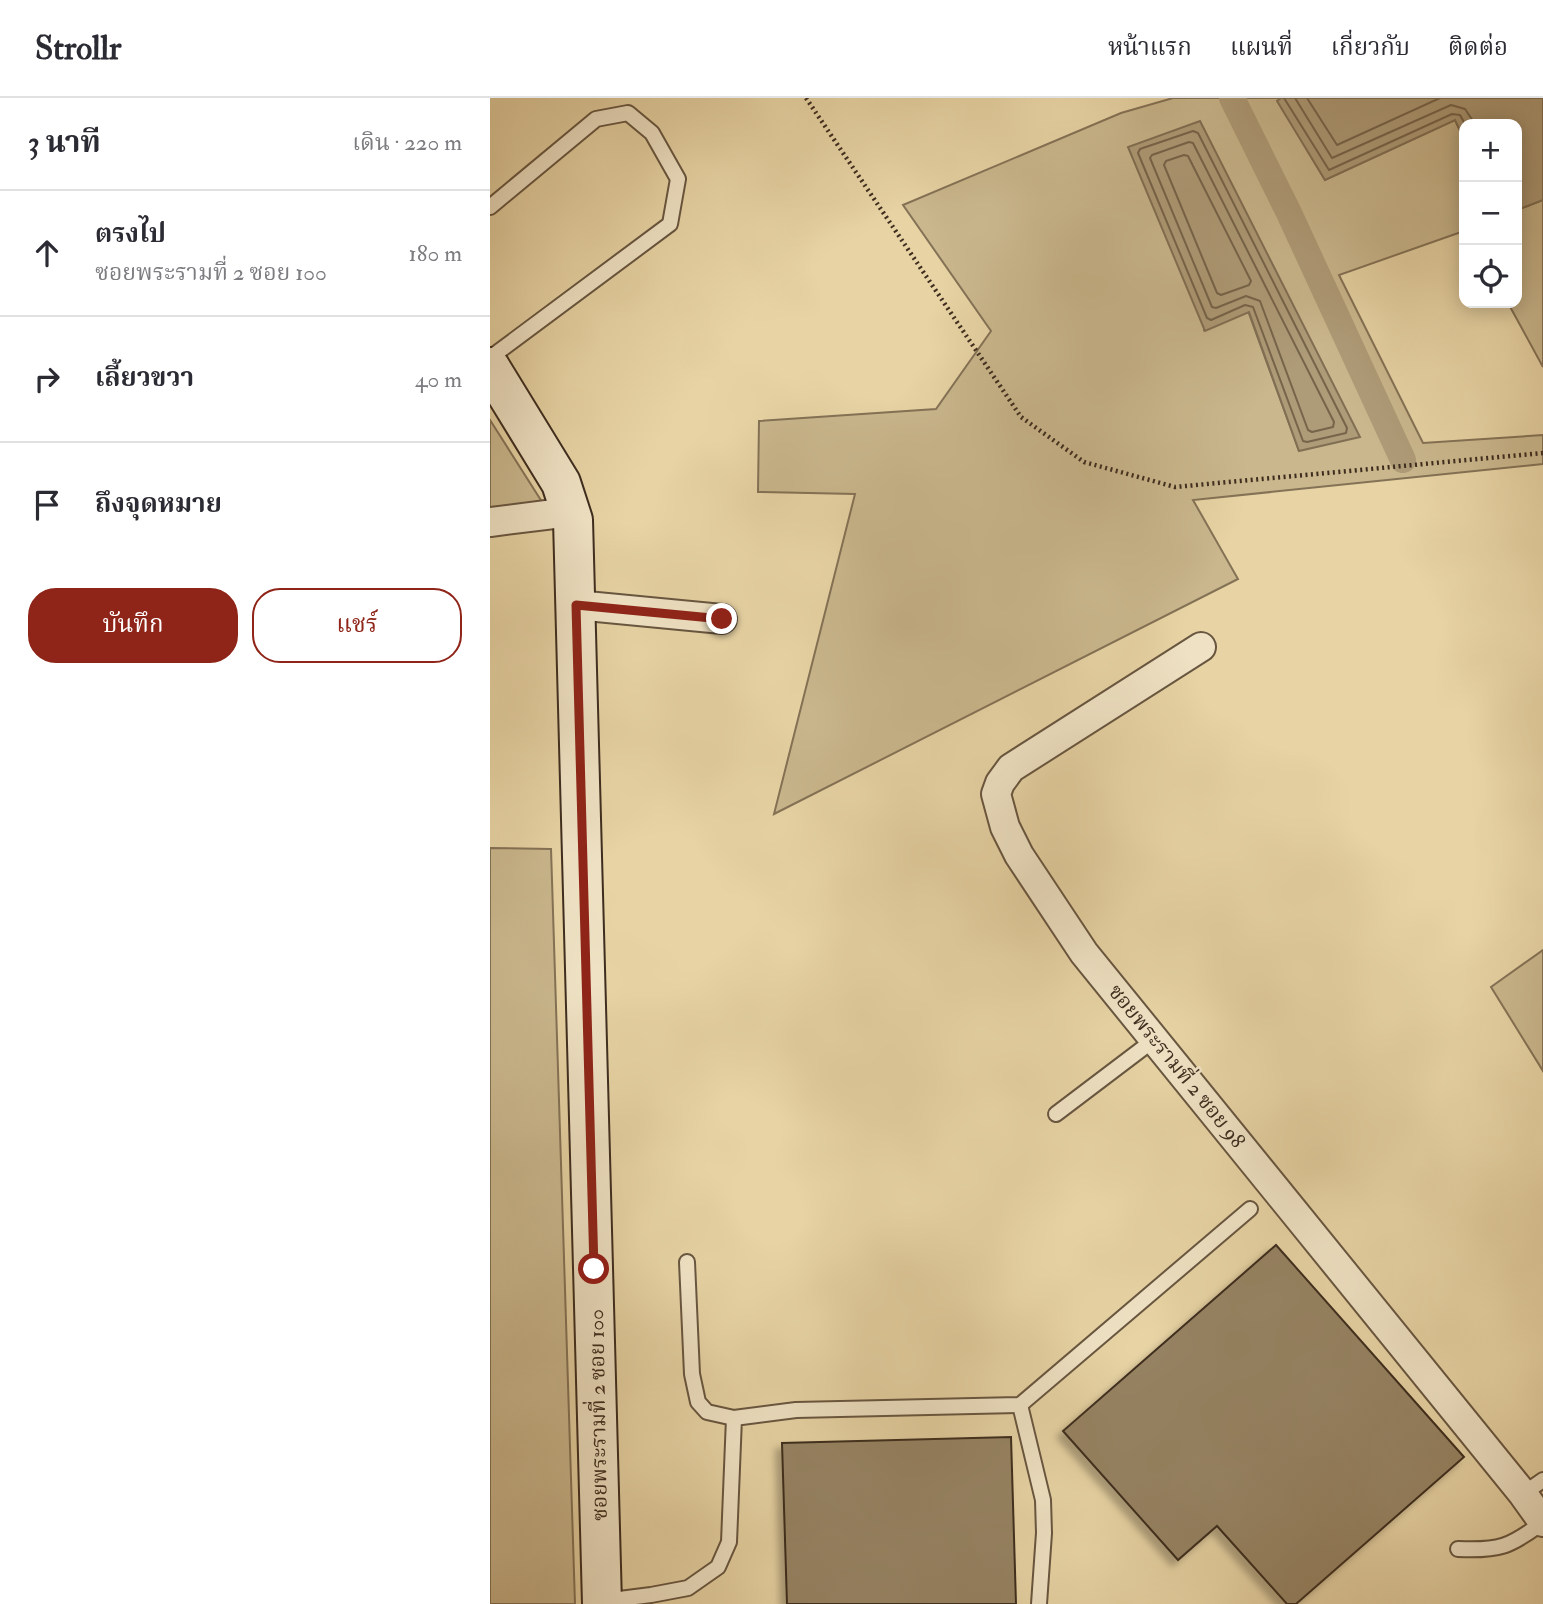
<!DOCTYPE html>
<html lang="th">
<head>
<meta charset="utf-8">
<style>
	body { margin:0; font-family:"IM FELL Double Pica","Noto Serif Thai",serif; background:#f2f2f3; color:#2b2b33 }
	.controls { position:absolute; right:21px; top:21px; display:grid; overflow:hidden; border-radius:14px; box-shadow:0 4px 18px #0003 }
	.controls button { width:63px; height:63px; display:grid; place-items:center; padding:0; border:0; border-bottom:2px solid #e1e1e2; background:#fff; color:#2b2b33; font:35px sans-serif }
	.stop { position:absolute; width:21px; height:21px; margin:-16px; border:5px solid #8f2418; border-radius:50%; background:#fff }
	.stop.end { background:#8f2418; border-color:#fff; box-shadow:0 2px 7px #0008 }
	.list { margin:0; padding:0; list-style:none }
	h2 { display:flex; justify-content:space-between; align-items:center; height:91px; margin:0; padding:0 28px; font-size:30px }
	h2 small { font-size:23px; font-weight:400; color:#7c7c81 }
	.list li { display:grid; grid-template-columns:46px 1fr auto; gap:21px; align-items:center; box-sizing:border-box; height:126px; padding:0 28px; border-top:2px solid #e1e1e2 }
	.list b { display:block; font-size:26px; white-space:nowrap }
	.list p { margin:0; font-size:23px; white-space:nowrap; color:#7c7c81 }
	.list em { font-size:23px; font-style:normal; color:#7c7c81 }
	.actions { display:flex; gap:14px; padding:21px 28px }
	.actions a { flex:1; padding:16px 0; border:2px solid #8f2418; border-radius:28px; text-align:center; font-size:24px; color:#8f2418 }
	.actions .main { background:#8f2418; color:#fff }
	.icon { flex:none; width:38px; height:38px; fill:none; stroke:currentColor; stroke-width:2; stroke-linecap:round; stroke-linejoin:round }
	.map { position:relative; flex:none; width:1053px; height:1506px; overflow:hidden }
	header { display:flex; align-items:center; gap:42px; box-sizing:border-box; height:98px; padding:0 35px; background:#fff; border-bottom:2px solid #e1e1e2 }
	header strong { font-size:33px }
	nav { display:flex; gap:38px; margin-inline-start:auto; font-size:24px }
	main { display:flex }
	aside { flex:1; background:#fff }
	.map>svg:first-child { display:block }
</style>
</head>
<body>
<header>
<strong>Strollr</strong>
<nav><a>หน้าแรก</a><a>แผนที่</a><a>เกี่ยวกับ</a><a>ติดต่อ</a></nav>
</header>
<main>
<aside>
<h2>3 นาที<small>เดิน · 220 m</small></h2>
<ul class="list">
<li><svg class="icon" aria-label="ahead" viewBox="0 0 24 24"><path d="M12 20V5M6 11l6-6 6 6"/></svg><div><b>ตรงไป</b><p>ซอยพระรามที่ 2 ซอย 100</p></div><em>180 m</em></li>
<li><svg class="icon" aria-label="right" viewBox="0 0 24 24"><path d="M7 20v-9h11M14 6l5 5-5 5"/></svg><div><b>เลี้ยวขวา</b></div><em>40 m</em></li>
<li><svg class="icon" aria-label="arrive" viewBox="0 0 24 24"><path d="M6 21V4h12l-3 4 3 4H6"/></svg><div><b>ถึงจุดหมาย</b></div></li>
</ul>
<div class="actions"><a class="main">บันทึก</a><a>แชร์</a></div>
</aside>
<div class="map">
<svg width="1053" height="1506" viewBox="0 0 1053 1506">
	<defs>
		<filter id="shadow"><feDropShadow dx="-6" dy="6" stdDeviation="3.5" flood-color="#0004"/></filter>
	</defs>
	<rect width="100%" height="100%" fill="#e7d3a4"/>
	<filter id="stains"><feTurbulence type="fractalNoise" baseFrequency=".00286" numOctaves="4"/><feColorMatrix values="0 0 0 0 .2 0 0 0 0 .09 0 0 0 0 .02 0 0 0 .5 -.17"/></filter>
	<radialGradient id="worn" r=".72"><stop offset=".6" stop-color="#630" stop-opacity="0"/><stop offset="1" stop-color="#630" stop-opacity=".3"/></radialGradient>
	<g fill="#cab78d" stroke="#847256" stroke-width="2" fill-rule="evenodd">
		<path d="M683 0H791L788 3 835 82 965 22 974 41V133L849 177 933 345 1053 337V366L703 402 748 481 284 716 365 396 268 394 269 323 446 311 501 233 413 107 631 15ZM710 24 809 353 758 213 714 232Z"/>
		<path d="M1053 102V269L1018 205H1027V112Z"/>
		<path d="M0 322 54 407 0 409Z"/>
		<path d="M0 750 61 751 85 1506H0Z"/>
		<path d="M1053 852V973L1001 889Z"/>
	</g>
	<g fill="#ae9b77" stroke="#816f54" stroke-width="2">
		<path d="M791 0H1053V102L1027 112V26H974V41L965 22 835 82 787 3Z"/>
		<path d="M710 23 870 339 809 353 759 214 715 233 638 49Z"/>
	</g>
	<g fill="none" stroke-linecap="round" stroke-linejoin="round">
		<g stroke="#76644b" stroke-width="2">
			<path d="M794 0 839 72 962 16 970 17 975 26"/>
			<path d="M805 0 842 60 961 7 975 11 985 26"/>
			<path d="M817 0 847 47 950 0"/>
			<path d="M703 33 708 35 857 330 856 335 817 344 813 343 763 209 755 207 721 222 717 220 648 55 650 51Z"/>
			<path d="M699 44 703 45 844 324 843 329 822 334 818 332 770 203 756 198 726 210 722 209 660 60 662 57Z"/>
			<path d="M694 57 698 58 761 183 759 187 731 197 727 195 674 67 676 63Z"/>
		</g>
		<path stroke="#ae9b77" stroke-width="26" d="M742 0 799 115 913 362"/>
	</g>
	<g fill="#968364" stroke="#3e2d1f" stroke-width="2" filter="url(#shadow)">
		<path d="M786 1147 974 1359 806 1506H797L727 1428 688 1462 573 1333Z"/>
		<path d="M521 1339 526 1506H297L292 1345Z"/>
	</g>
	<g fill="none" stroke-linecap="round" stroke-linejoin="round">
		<defs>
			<g id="lane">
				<path d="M0 109 106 21 138 15 162 35 188 81 180 126 0 260"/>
				<path d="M566 1016 665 941"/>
				<path d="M197 1164 202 1276 208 1304 217 1314 244 1320"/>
				<path d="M530 1307 553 1402 554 1435 549 1506"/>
				<path d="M1033 1396 1053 1382"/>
				<path d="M968 1451C1009 1453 1020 1449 1053 1424"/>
				<path d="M114 1503 161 1497 198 1490 228 1469 239 1444 244 1320 306 1312 530 1307 760 1111"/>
			</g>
			<g id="street">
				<path d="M0 424 80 414"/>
				<path d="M86 507 232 521"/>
				<path d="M711 549 521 670 510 685 506 696 515 729 529 757 594 855 1033 1396 1053 1424"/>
			</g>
			<path id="secondary" d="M0 269 71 385 83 422 112 1506"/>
		</defs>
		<use href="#lane" stroke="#685640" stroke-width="18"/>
		<use href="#street" stroke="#685640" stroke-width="32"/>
		<use href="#secondary" stroke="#3e2d1f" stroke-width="42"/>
		<path stroke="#3e2d1f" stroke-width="4.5" stroke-dasharray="2 3.5" stroke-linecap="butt" d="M316 0 531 319 594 364 685 389 1053 355"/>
		<use href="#lane" stroke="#efe2c4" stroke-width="14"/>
		<use href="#street" stroke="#efe2c4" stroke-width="28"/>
		<use href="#secondary" stroke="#efe2c4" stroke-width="38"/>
	</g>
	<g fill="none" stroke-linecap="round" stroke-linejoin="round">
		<path stroke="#8f2418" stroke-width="9" d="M104 1171 86 507 232 521"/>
	</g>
	<g text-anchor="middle" stroke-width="5" stroke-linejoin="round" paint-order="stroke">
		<g font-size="21" fill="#3e2d1f" stroke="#efe2c4">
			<text transform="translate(687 968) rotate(51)" y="7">ซอยพระรามที่ 2 ซอย 98</text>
			<text transform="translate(108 1317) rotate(-91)" y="7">ซอยพระรามที่ 2 ซอย 100</text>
		</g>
	</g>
	<rect width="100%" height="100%" filter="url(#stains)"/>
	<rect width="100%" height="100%" fill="url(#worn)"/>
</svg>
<div class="controls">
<button>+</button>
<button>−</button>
<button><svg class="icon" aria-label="locate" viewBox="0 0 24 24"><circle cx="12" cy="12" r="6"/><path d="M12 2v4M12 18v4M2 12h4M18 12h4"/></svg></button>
</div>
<div class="stop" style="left:104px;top:1171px"></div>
<div class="stop end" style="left:232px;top:521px"></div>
</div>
</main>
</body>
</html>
